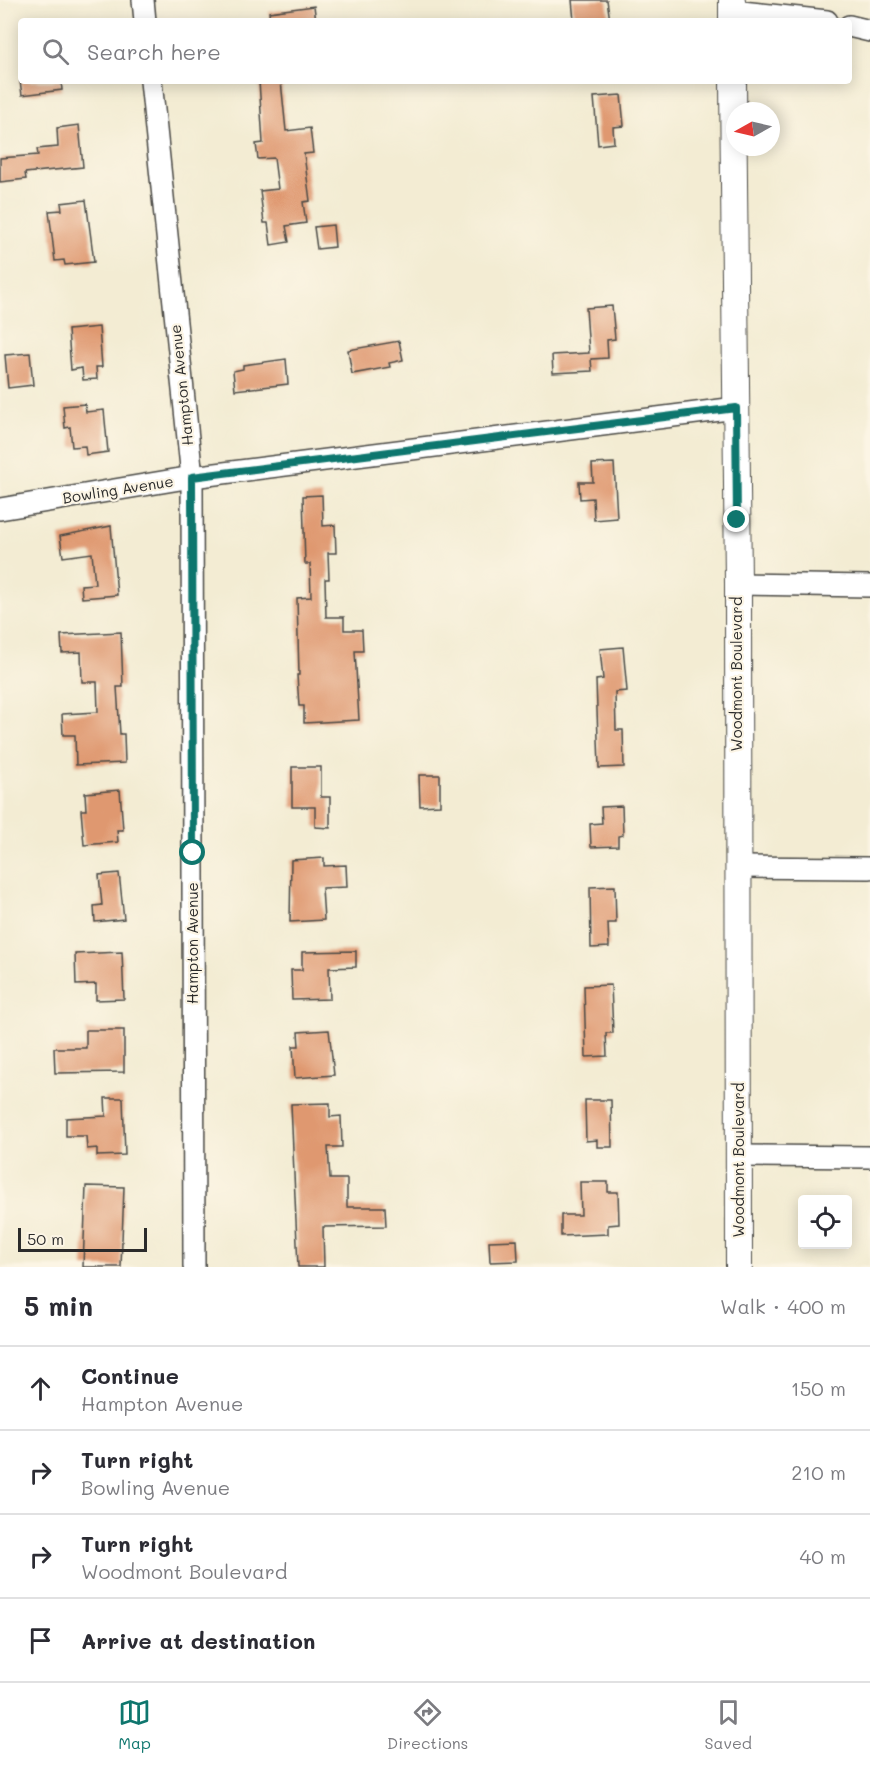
<!DOCTYPE html>
<html lang="en">
<head>
<meta charset="utf-8">
<style>
	body { margin:0; font-family:Mali,sans-serif; background:#f2f2f3; color:#2b2b33 }
	.controls { position:absolute; right:18px; bottom:18px; display:grid; overflow:hidden; border-radius:6px; box-shadow:0 3px 15px #0003 }
	.controls button { width:54px; height:54px; display:grid; place-items:center; padding:0; border:0; border-bottom:2px solid #e1e1e2; background:#fff; color:#2b2b33; font:30px sans-serif }
	.compass { position:absolute; left:726px; top:102px; width:54px; height:54px; border-radius:50%; background:#fff; box-shadow:0 3px 15px #0003; rotate:262deg }
	.scale { position:absolute; left:18px; bottom:15px; width:129px; box-sizing:border-box; padding-left:6px; border:3px solid #2b2b2b; border-top:0; font-size:16px; line-height:21px; white-space:nowrap; color:#2b2b2b; -webkit-text-stroke:4px #fcf5e5; paint-order:stroke }
	.stop { position:absolute; width:18px; height:18px; margin:-14px; border:4px solid #0f766e; border-radius:50%; background:#fff }
	.stop.end { background:#0f766e; border-color:#fff; box-shadow:0 2px 6px #0008 }
	.list { margin:0; padding:0; list-style:none }
	h2 { display:flex; justify-content:space-between; align-items:center; height:78px; margin:0; padding:0 24px; font-size:26px }
	h2 small { font-size:20px; font-weight:400; color:#7c7c81 }
	.list li { display:grid; grid-template-columns:39px 1fr auto; gap:18px; align-items:center; box-sizing:border-box; height:84px; padding:0 24px; border-top:2px solid #e1e1e2 }
	.list b { display:block; font-size:22px; white-space:nowrap }
	.list p { margin:0; font-size:20px; white-space:nowrap; color:#7c7c81 }
	.list em { font-size:20px; font-style:normal; color:#7c7c81 }
	.icon { flex:none; width:33px; height:33px; fill:none; stroke:currentColor; stroke-width:2; stroke-linecap:round; stroke-linejoin:round }
	.map { position:relative; flex:none; width:870px; height:1267px; overflow:hidden }
	.search { position:absolute; background:#fff; box-shadow:0 3px 15px #0003; left:18px; right:18px; top:18px; height:66px; display:flex; align-items:center; gap:15px; box-sizing:border-box; padding:0 21px; border-radius:6px; color:#7c7c81; font-size:22px }
	.sheet { height:414px; background:#fff }
	nav { display:flex; justify-content:space-around; align-items:center; box-sizing:border-box; height:84px; border-top:2px solid #e1e1e2; background:#fff; font-size:16px; color:#7c7c81 }
	nav a { display:grid; justify-items:center; gap:3px }
	nav .on { color:#0f766e }
	.map>svg:first-child { display:block }
</style>
</head>
<body>
<div class="map">
<svg width="870" height="1267" viewBox="0 0 870 1267">
	<rect width="100%" height="100%" fill="#fcf5e5"/>
	<filter id="ink" filterUnits="userSpaceOnUse"><feTurbulence type="fractalNoise" baseFrequency=".0167" numOctaves="2"/><feDisplacementMap in="SourceGraphic" scale="12" xChannelSelector="R" yChannelSelector="G"/><feConvolveMatrix kernelMatrix="1 2 1 2 8 2 1 2 1" color-interpolation-filters="sRGB"/></filter>
	<filter id="wash" filterUnits="userSpaceOnUse"><feTurbulence type="fractalNoise" baseFrequency=".008" numOctaves="4" result="noise"/><feDisplacementMap in="SourceGraphic" scale="24" xChannelSelector="R" yChannelSelector="G"/><feGaussianBlur stdDeviation="1.35" result="paint"/><feColorMatrix in="noise" values="0 0 0 0 0 0 0 0 0 0 0 0 0 0 0 0 0 1.4 0 .05"/><feComposite in="paint" operator="in"/></filter>
	<g filter="url(#wash)">
		<rect width="100%" height="100%" fill="#f3ecd3"/>
		<g id="blocks">
			<g fill="#df986f">
				<path d="M572 0H607L610 21H574Z"/>
				<path d="M314 6 316 21H270L269 12Z"/>
				<path d="M20 81H61L62 90 22 95Z"/>
				<path d="M259 81H281L286 131 310 128 313 153 304 154 310 201 303 202 306 223 286 226 289 242 271 245 268 223H264L260 191 278 189 274 158 258 159 256 144 263 143Z"/>
				<path d="M621 95 624 126 613 127 614 143 598 145 594 97Z"/>
				<path d="M79 125 83 167 25 173 26 179 0 182V158L38 155 37 149 58 147 57 128Z"/>
				<path d="M86 200 94 262 65 265 64 260 55 261 49 211 62 210 61 203Z"/>
				<path d="M333 225 335 247 317 249 314 227Z"/>
				<path d="M612 306 615 339 607 340 608 358 591 359 592 371 553 373 552 355 589 353 586 308Z"/>
				<path d="M99 327 102 367H96L97 379 83 380 82 368 71 370 68 330Z"/>
				<path d="M399 341 403 360 389 363 390 367 352 374 348 350Z"/>
				<path d="M30 353 33 385 8 388 5 355Z"/>
				<path d="M286 359 288 384 235 390 233 371 243 369V365Z"/>
				<path d="M85 404 86 412 104 410 108 452 86 455 85 446 72 447 70 427 65 428 63 406Z"/>
				<path d="M614 463 617 518 594 520 593 498 580 499 579 482H593L592 464Z"/>
				<path d="M322 495 323 526 335 525 336 553H328L329 579H325L326 617H344V630H362L363 651H355L359 720 304 723V706H299L297 675H299L297 598 311 597 310 564H305L303 496Z"/>
				<path d="M111 526 117 595 82 598 81 585 95 584 92 553 63 557 60 536Z"/>
				<path d="M121 632 123 687H117L120 734H124L125 763 76 765 75 735H63L62 714 98 712 97 682H82L81 652 62 653 61 635Z"/>
				<path d="M623 647 627 691 615 692 616 730H623L624 767 599 768 596 680 603 679 600 649Z"/>
				<path d="M292 767H321V797H330V828L315 827V807H292Z"/>
				<path d="M419 775H440V805L420 806Z"/>
				<path d="M120 790 123 830H117L118 842 84 845 81 810H86L85 793Z"/>
				<path d="M622 806 623 835 618 836V846L591 847 590 824 602 823 601 807Z"/>
				<path d="M324 858V866L346 865 347 887 322 888 324 920 290 922 291 860Z"/>
				<path d="M119 873 124 919 95 922 94 906 102 905 99 875Z"/>
				<path d="M615 886 616 923H608L609 947 591 948 590 887Z"/>
				<path d="M356 951V967L329 968 330 999 292 1000 291 970H302V952Z"/>
				<path d="M122 952 124 999 96 1000V984L76 985 75 954Z"/>
				<path d="M611 985 613 1033H606L607 1056 586 1057 584 986Z"/>
				<path d="M86 1030H124V1072L55 1073 54 1048H86Z"/>
				<path d="M329 1030 334 1075 295 1078 293 1046H299L298 1032Z"/>
				<path d="M105 1098H123L125 1155 97 1156V1148L87 1149 86 1136H66V1118L106 1116Z"/>
				<path d="M585 1100H611L612 1147H597V1140L586 1141Z"/>
				<path d="M330 1103V1117L341 1116 342 1147H328L330 1179H347V1207H385L386 1226 323 1227 324 1267H298L291 1104Z"/>
				<path d="M580 1182H608V1192H618L619 1224 608 1225V1234L561 1236V1215H581Z"/>
				<path d="M86 1186 124 1187 121 1267H83Z"/>
				<path d="M517 1240 518 1261 490 1262 489 1241Z"/>
			</g>
		</g>
	</g>
	<g filter="url(#ink)">
		<use href="#blocks" fill-opacity="0" stroke="#494844" stroke-width="1.5"/>
		<g fill="none" stroke-linecap="round" stroke-linejoin="round">
			<defs>
				<g id="minor">
					<path d="M143 0 145 21"/>
					<path d="M732 11 827 21"/>
					<path d="M849 26 870 31"/>
					<path d="M151 81 192 477 194 1267"/>
					<path d="M0 509 192 477 736 408"/>
					<path d="M738 584 870 586"/>
					<path d="M737 867 870 868"/>
					<path d="M739 1156 870 1157"/>
				</g>
				<g id="major">
					<path d="M732 0V21"/>
					<path d="M733 81 738 584 739 1267"/>
				</g>
			</defs>
			<use href="#minor" stroke="#494844" stroke-width="24"/>
			<use href="#major" stroke="#494844" stroke-width="28"/>
			<use href="#minor" stroke="#fff" stroke-width="21"/>
			<use href="#major" stroke="#fff" stroke-width="26"/>
		</g>
	</g>
	<g fill="none" stroke-linecap="round" stroke-linejoin="round" filter="url(#ink)">
		<path stroke="#0f766e" stroke-width="8" d="M193 853 192 477 736 408 737 520"/>
	</g>
	<g text-anchor="middle" stroke-width="4.5" stroke-linejoin="round" paint-order="stroke">
		<g font-size="15" fill="#2b2b2b" stroke="#fcf5e5">
			<text transform="translate(182 385) rotate(-96)" y="5">Hampton Avenue</text>
			<text transform="translate(118 490) rotate(-9)" y="5">Bowling Avenue</text>
			<text transform="translate(737 674) rotate(-90)" y="5">Woodmont Boulevard</text>
			<text transform="translate(193 943) rotate(-90)" y="5">Hampton Avenue</text>
			<text transform="translate(739 1160) rotate(-90)" y="5">Woodmont Boulevard</text>
		</g>
	</g>
</svg>
<div class="controls">
<button><svg class="icon" aria-label="locate" viewBox="0 0 24 24"><circle cx="12" cy="12" r="6"/><path d="M12 2v4M12 18v4M2 12h4M18 12h4"/></svg></button>
</div>
<svg class="compass" viewBox="-18 -18 36 36"><path d="M0-13l5 13h-10z" fill="#e53935"/><path d="M0 13l5-13h-10z" fill="#7c7c81"/></svg>
<div class="scale">50 m</div>
<div class="stop" style="left:193px;top:853px"></div>
<div class="stop end" style="left:737px;top:520px"></div>
<div class="search"><svg class="icon" aria-label="search" viewBox="0 0 24 24"><circle cx="10" cy="10" r="6"/><path d="M15 15l6 6"/></svg>Search here</div>
</div>
<section class="sheet">
<h2>5 min<small>Walk · 400 m</small></h2>
<ul class="list">
<li><svg class="icon" aria-label="ahead" viewBox="0 0 24 24"><path d="M12 20V5M6 11l6-6 6 6"/></svg><div><b>Continue</b><p>Hampton Avenue</p></div><em>150 m</em></li>
<li><svg class="icon" aria-label="right" viewBox="0 0 24 24"><path d="M7 20v-9h11M14 6l5 5-5 5"/></svg><div><b>Turn right</b><p>Bowling Avenue</p></div><em>210 m</em></li>
<li><svg class="icon" aria-label="right" viewBox="0 0 24 24"><path d="M7 20v-9h11M14 6l5 5-5 5"/></svg><div><b>Turn right</b><p>Woodmont Boulevard</p></div><em>40 m</em></li>
<li><svg class="icon" aria-label="arrive" viewBox="0 0 24 24"><path d="M6 21V4h12l-3 4 3 4H6"/></svg><div><b>Arrive at destination</b></div></li>
</ul>
</section>
<nav>
<a class="on"><svg class="icon" aria-label="map" viewBox="0 0 24 24"><path d="M3 6l6-2 6 2 6-2v14l-6 2-6-2-6 2zM9 4v14M15 6v14"/></svg>Map</a>
<a><svg class="icon" aria-label="directions" viewBox="0 0 24 24"><path d="M12 3l9 9-9 9-9-9zM9 14v-3h6M13 9l2 2-2 2"/></svg>Directions</a>
<a><svg class="icon" aria-label="saved" viewBox="0 0 24 24"><path d="M7 4h10v16l-5-4-5 4z"/></svg>Saved</a>
</nav>
</body>
</html>
